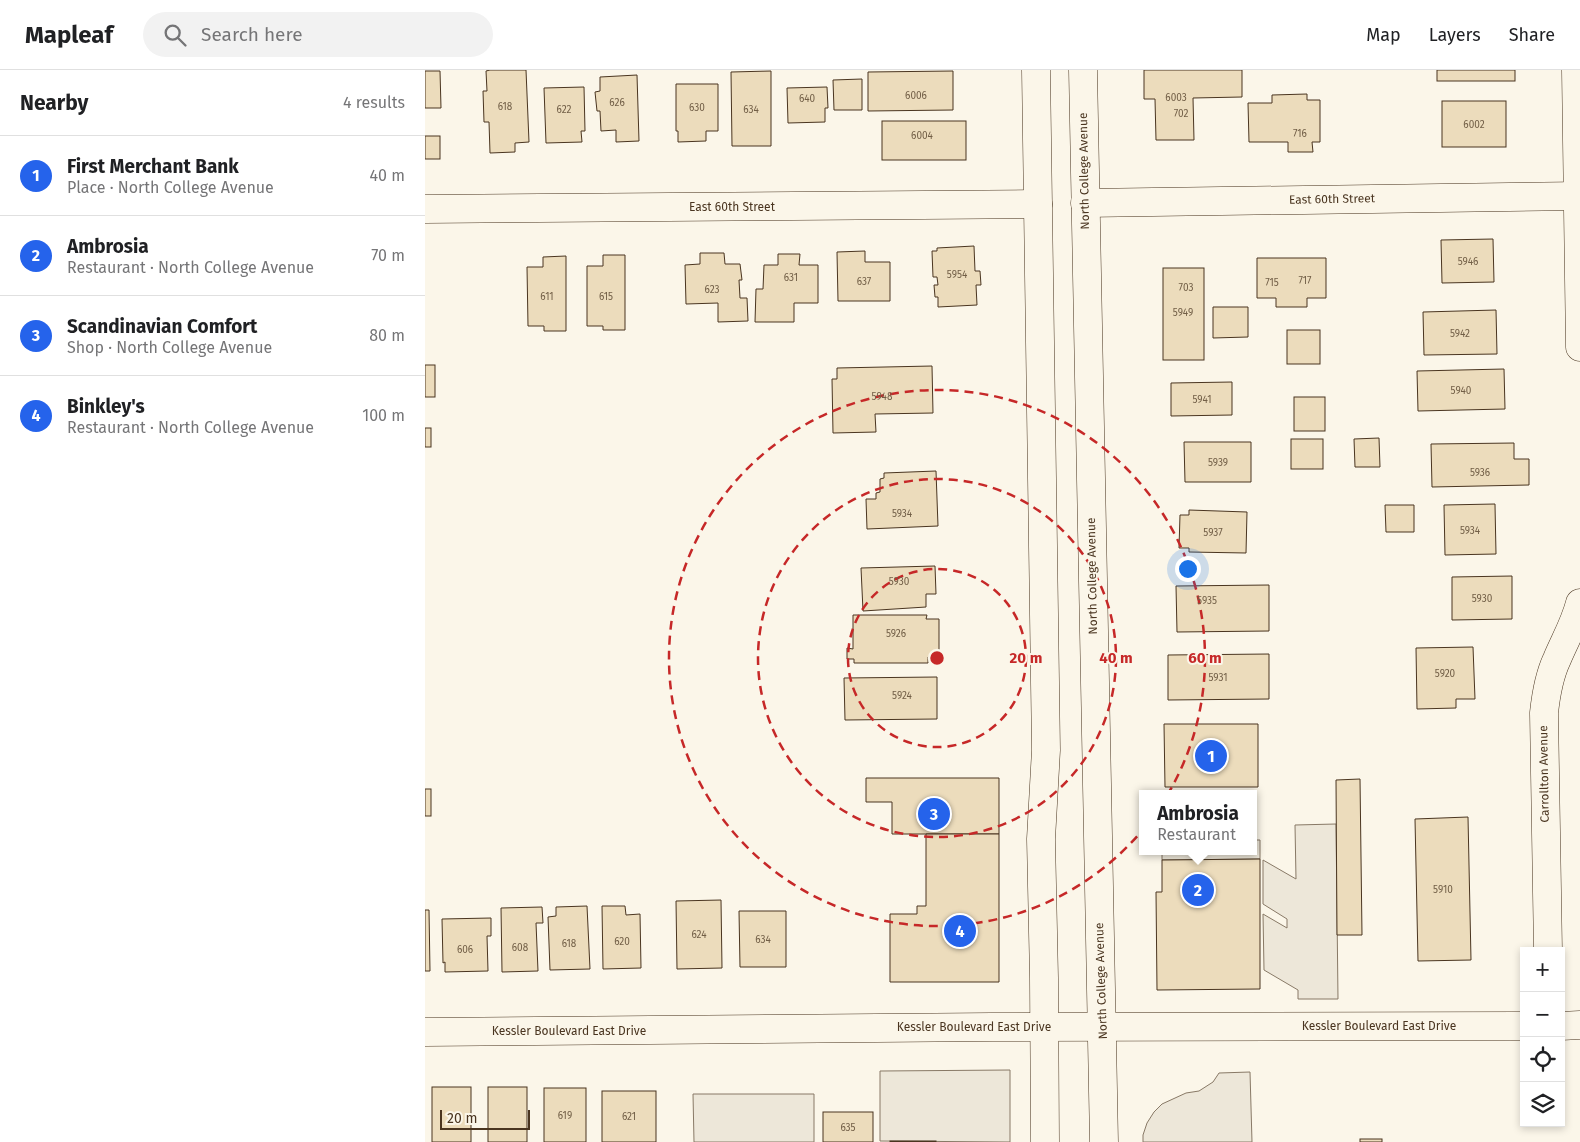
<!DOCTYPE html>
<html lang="en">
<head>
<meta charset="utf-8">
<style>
	body { margin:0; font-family:"Fira Sans",sans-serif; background:#f2f2f2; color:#202124 }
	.controls { position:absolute; right:15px; bottom:15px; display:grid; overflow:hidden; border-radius:0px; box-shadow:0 2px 8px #0003 }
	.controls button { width:45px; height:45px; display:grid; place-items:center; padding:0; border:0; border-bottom:1px solid #e0e0e0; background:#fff; color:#202124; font:25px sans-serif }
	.scale { position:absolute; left:15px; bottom:12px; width:90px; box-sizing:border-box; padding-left:5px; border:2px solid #4a3520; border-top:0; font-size:14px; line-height:18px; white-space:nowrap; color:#4a3520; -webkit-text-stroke:4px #fbf6e9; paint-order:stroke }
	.you { position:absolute; left:762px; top:498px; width:18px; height:18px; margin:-12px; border:4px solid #fff; border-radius:50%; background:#1a73e8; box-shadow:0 0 0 8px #1a73e833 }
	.badge { display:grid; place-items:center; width:32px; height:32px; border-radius:50%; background:#2563eb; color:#fff; font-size:16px; font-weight:700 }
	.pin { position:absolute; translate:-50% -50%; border:2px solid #fff; box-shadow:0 1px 5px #0006 }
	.popup { position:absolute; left:714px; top:720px; width:118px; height:65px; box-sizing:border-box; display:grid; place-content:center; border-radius:0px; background:#fff; filter:drop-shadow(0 1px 4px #0005); font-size:16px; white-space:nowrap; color:#757577 }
	.popup b { font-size:19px; color:#202124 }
	.popup::after { content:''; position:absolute; left:50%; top:100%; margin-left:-10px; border:10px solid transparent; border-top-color:#fff }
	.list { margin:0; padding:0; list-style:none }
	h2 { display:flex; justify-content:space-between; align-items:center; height:65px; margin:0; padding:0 20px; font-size:21px }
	h2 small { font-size:16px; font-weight:400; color:#757577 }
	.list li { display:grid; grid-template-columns:32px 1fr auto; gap:15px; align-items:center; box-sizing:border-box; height:80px; padding:0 20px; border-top:1px solid #e0e0e0 }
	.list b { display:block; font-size:19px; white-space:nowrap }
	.list p { margin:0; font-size:16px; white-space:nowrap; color:#757577 }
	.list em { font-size:16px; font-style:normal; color:#757577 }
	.icon { flex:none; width:28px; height:28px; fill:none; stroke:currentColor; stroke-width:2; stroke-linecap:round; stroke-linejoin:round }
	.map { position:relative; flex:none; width:1155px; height:1072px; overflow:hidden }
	header { display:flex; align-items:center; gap:30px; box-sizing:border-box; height:70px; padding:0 25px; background:#fff; border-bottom:1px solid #e0e0e0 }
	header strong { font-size:24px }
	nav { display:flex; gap:28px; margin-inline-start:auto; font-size:18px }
	.search { width:350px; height:45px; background:#f2f2f2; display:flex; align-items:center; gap:12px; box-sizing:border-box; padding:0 18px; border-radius:28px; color:#757577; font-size:19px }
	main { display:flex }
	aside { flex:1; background:#fff }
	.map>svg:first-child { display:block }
</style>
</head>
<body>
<header>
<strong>Mapleaf</strong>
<div class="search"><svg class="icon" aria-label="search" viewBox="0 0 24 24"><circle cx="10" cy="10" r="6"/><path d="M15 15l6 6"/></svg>Search here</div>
<nav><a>Map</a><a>Layers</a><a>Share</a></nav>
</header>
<main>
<aside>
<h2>Nearby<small>4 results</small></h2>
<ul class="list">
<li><span class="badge">1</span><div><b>First Merchant Bank</b><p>Place · North College Avenue</p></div><em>40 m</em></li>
<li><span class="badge">2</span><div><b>Ambrosia</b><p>Restaurant · North College Avenue</p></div><em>70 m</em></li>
<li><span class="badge">3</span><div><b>Scandinavian Comfort</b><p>Shop · North College Avenue</p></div><em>80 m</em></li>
<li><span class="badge">4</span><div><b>Binkley's</b><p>Restaurant · North College Avenue</p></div><em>100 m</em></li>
</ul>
</aside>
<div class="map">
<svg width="1155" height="1072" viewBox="0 0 1155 1072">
	<rect width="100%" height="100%" fill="#fbf6e9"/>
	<g fill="#ede7d9" stroke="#887966">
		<path d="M911 754 913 929H873V920L839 900 838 844 862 858V849L838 834V790L871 809 870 755Z"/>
		<path d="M828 770H835V789L737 790V781H828Z"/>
		<path d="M585 1000V1072L455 1071V1001Z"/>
		<path d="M825 1002 827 1072H718V1065L722 1053 729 1042 737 1034 761 1023 774 1021 788 1012 794 1003Z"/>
		<path d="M268 1024H389V1072H269Z"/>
	</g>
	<g fill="#ecdcbc" stroke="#4a3520">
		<path d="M65 0H101L104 72 90 73V82L65 83 64 52H59L58 21H62L61 1Z"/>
		<path d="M719 0H817V27L768 28 769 70H731L730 29H719Z"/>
		<rect x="1012" y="0" width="78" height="11"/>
		<path d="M0 1H15L16 38H0Z"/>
		<path d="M346 1V76H307L306 2Z"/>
		<path d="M528 1V40L443 41V2Z"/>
		<path d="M212 5 214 71 191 72V60L176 61 175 41H172L170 22 175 21V7Z"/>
		<path d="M437 9V40H409L408 10Z"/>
		<path d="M251 14H293V61H281V71L253 72V61H251Z"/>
		<path d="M159 17 160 61H156L157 72 121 73 119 18Z"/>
		<path d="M402 17 403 38H400V52L363 53 362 18Z"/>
		<path d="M882 24V30H895V72H887L888 82H863V72H824L823 33H847V25Z"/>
		<rect x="1017" y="31" width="64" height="46"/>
		<rect x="457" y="51" width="84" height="39"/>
		<rect x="0" y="66" width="15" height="23"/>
		<path d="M1068 169 1069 212 1017 213 1016 170Z"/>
		<path d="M549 176 550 201H555L556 215H551L552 235 513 237V227H510L509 215H513L512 207H508L507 181H512V178Z"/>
		<path d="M440 181V192H465V231H413L412 182Z"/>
		<path d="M275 183H299L300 194H315L317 210H314L315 228H322L323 251 293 252V233L261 234 260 195 275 194Z"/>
		<path d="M353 184H375L374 195H393V233H369V252H330L331 219H338L339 195H353Z"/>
		<path d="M178 185H200V260H178V256H162V196H178Z"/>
		<path d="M141 186V261H119V256H103L102 197H118V187Z"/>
		<path d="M832 188H901V228H882V237H851V228H832Z"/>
		<rect x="738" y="198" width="41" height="92"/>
		<path d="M788 237H823V267L788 268Z"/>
		<path d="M1071 240 1072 284 999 285 998 242Z"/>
		<rect x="862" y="260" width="33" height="34"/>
		<rect x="0" y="295" width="10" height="32"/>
		<path d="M507 296 508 343 450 344 451 362 408 363 407 309H412V298Z"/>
		<path d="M1079 299 1080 339 993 341 992 301Z"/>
		<path d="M807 312V345L746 346V313Z"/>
		<rect x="869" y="327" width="31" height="34"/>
		<rect x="0" y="358" width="6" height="19"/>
		<path d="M954 368 955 397H930L929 369Z"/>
		<rect x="866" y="369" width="32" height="30"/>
		<path d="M759 372H826V412H760Z"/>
		<path d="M1089 373V389H1104V415L1007 417 1006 374Z"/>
		<path d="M511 401 513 456 442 459 441 429H451V423L455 422V409L459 408V403Z"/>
		<path d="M1070 434 1071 484 1020 485 1019 435Z"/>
		<path d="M960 435H989V462H961Z"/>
		<path d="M764 440 822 442 821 483 764 482V478H754L755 445H764Z"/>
		<path d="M510 496 511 524H501V537L438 541 436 498Z"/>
		<path d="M1087 506V549L1027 550V507Z"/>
		<path d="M844 515V561L752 562 751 516Z"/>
		<path d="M428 545H502L501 549H514V587H503V593H429V589H422V578L428 579Z"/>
		<path d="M1048 577 1050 629H1031V638L992 639 991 578Z"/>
		<path d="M844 584V629L743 630V585Z"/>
		<path d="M512 607V649L420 650 419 608Z"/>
		<path d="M739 654H833V717H740Z"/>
		<path d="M441 708H574V764H467V732H441Z"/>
		<path d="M935 709 937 865H912L911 710Z"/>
		<rect x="0" y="719" width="6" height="27"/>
		<path d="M1043 747 1046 890 993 891 990 749Z"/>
		<path d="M501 764H574V912H465V844H492V836H501Z"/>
		<path d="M835 789V919L732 920 731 822H737V790Z"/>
		<path d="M296 830 297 898 252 899 251 831Z"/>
		<path d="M162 836 165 899 125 900 123 847 131 846V837Z"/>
		<path d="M177 836H200L201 845 215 844 216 898 178 899Z"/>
		<path d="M117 837 118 853H111L113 901 77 902 76 838Z"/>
		<path d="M0 840H4L5 901H0Z"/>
		<path d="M314 841H361V897H315Z"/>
		<path d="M66 848V866H62L63 901 20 902V892L18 893 17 849Z"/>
		<rect x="7" y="1017" width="39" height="55"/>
		<rect x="63" y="1017" width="39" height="55"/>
		<rect x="119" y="1018" width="42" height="54"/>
		<rect x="177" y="1021" width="54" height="51"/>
		<rect x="398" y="1042" width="50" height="30"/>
		<rect x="935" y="1069" width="22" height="3"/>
		<rect x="465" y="1071" width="46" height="1"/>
	</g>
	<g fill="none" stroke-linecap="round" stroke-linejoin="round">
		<defs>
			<g id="minor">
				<path d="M1151 0 1155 277"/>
				<path d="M660 133 1155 126"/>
				<path d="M0 139 613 134"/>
				<path d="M1123 881 1119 643C1121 624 1124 606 1132 589 1140 570 1150 553 1155 533"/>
			</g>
			<g id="major">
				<path d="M611 0 621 680 616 769 619 908 620 1072"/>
				<path d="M658 0 679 1072"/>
				<path d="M1136 956 1155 955"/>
				<path d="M0 962 567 957 1099 956"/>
			</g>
		</defs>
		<use href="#minor" stroke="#4a3520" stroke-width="29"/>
		<use href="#major" stroke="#4a3520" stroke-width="29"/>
		<use href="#minor" stroke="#fbf6e9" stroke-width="28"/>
		<use href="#major" stroke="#fbf6e9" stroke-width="28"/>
	</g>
	<g fill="none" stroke="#c62828" stroke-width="2.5" stroke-dasharray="9 6">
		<circle cx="512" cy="588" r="89"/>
		<circle cx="512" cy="588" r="179"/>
		<circle cx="512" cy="588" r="268"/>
	</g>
	<g text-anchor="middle" stroke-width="4" stroke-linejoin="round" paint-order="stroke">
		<g font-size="10" fill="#725f47">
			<text x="491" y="29">6006</text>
			<text x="751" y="31">6003</text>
			<text x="382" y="32">640</text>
			<text x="192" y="36">626</text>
			<text x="80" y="40">618</text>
			<text x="272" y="41">630</text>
			<text x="139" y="43">622</text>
			<text x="326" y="43">634</text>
			<text x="756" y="47">702</text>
			<text x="1049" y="58">6002</text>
			<text x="875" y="67">716</text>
			<text x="497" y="69">6004</text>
			<text x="1043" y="195">5946</text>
			<text x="532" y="208">5954</text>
			<text x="366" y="211">631</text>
			<text x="880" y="214">717</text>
			<text x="439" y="215">637</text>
			<text x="847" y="216">715</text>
			<text x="761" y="221">703</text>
			<text x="287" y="223">623</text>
			<text x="122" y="230">611</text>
			<text x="181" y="230">615</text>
			<text x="758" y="246">5949</text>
			<text x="1035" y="267">5942</text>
			<text x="1036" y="324">5940</text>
			<text x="457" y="330">5948</text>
			<text x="777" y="333">5941</text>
			<text x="793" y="396">5939</text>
			<text x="1055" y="406">5936</text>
			<text x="477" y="447">5934</text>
			<text x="1045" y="464">5934</text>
			<text x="788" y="466">5937</text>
			<text x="474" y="515">5930</text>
			<text x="1057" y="532">5930</text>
			<text x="782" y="534">5935</text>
			<text x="471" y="567">5926</text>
			<text x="1020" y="607">5920</text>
			<text x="793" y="611">5931</text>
			<text x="477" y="629">5924</text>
			<text x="1018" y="823">5910</text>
			<text x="274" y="868">624</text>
			<text x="338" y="873">634</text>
			<text x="197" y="875">620</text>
			<text x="144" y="877">618</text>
			<text x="95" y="881">608</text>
			<text x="40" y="883">606</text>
			<text x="140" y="1049">619</text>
			<text x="204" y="1050">621</text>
			<text x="423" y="1061">635</text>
		</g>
		<g font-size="12" fill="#4a3520" stroke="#fbf6e9">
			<text transform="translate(659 101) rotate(-91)" y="4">North College Avenue</text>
			<text transform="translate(907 129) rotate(-1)" y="4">East 60th Street</text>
			<text x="307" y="141">East 60th Street</text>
			<text transform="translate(667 506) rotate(-91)" y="4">North College Avenue</text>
			<text transform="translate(1119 704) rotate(-91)" y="4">Carrollton Avenue</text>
			<text transform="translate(676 911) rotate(-92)" y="4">North College Avenue</text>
			<text x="954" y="960">Kessler Boulevard East Drive</text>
			<text x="549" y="961">Kessler Boulevard East Drive</text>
			<text x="144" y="965">Kessler Boulevard East Drive</text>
		</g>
	</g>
	<circle cx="512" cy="588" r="8" fill="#c62828" stroke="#fbf6e9" stroke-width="2.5"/>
	<g font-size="15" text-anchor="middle" font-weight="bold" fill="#c62828" stroke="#fbf6e9" stroke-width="4" stroke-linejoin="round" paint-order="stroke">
		<text x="601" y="593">20 m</text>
		<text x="691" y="593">40 m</text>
		<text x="780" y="593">60 m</text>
	</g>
</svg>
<div class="controls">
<button>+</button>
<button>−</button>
<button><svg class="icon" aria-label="locate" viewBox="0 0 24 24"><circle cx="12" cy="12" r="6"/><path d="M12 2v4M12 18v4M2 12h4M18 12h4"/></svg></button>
<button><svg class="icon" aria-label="layers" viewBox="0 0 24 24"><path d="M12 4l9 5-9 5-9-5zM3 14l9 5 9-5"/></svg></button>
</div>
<div class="scale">20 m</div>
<div class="you"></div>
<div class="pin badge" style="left:786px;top:686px">1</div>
<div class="pin badge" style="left:773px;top:820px">2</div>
<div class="popup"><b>Ambrosia</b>Restaurant</div>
<div class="pin badge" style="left:509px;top:744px">3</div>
<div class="pin badge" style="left:535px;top:861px">4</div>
</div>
</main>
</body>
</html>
